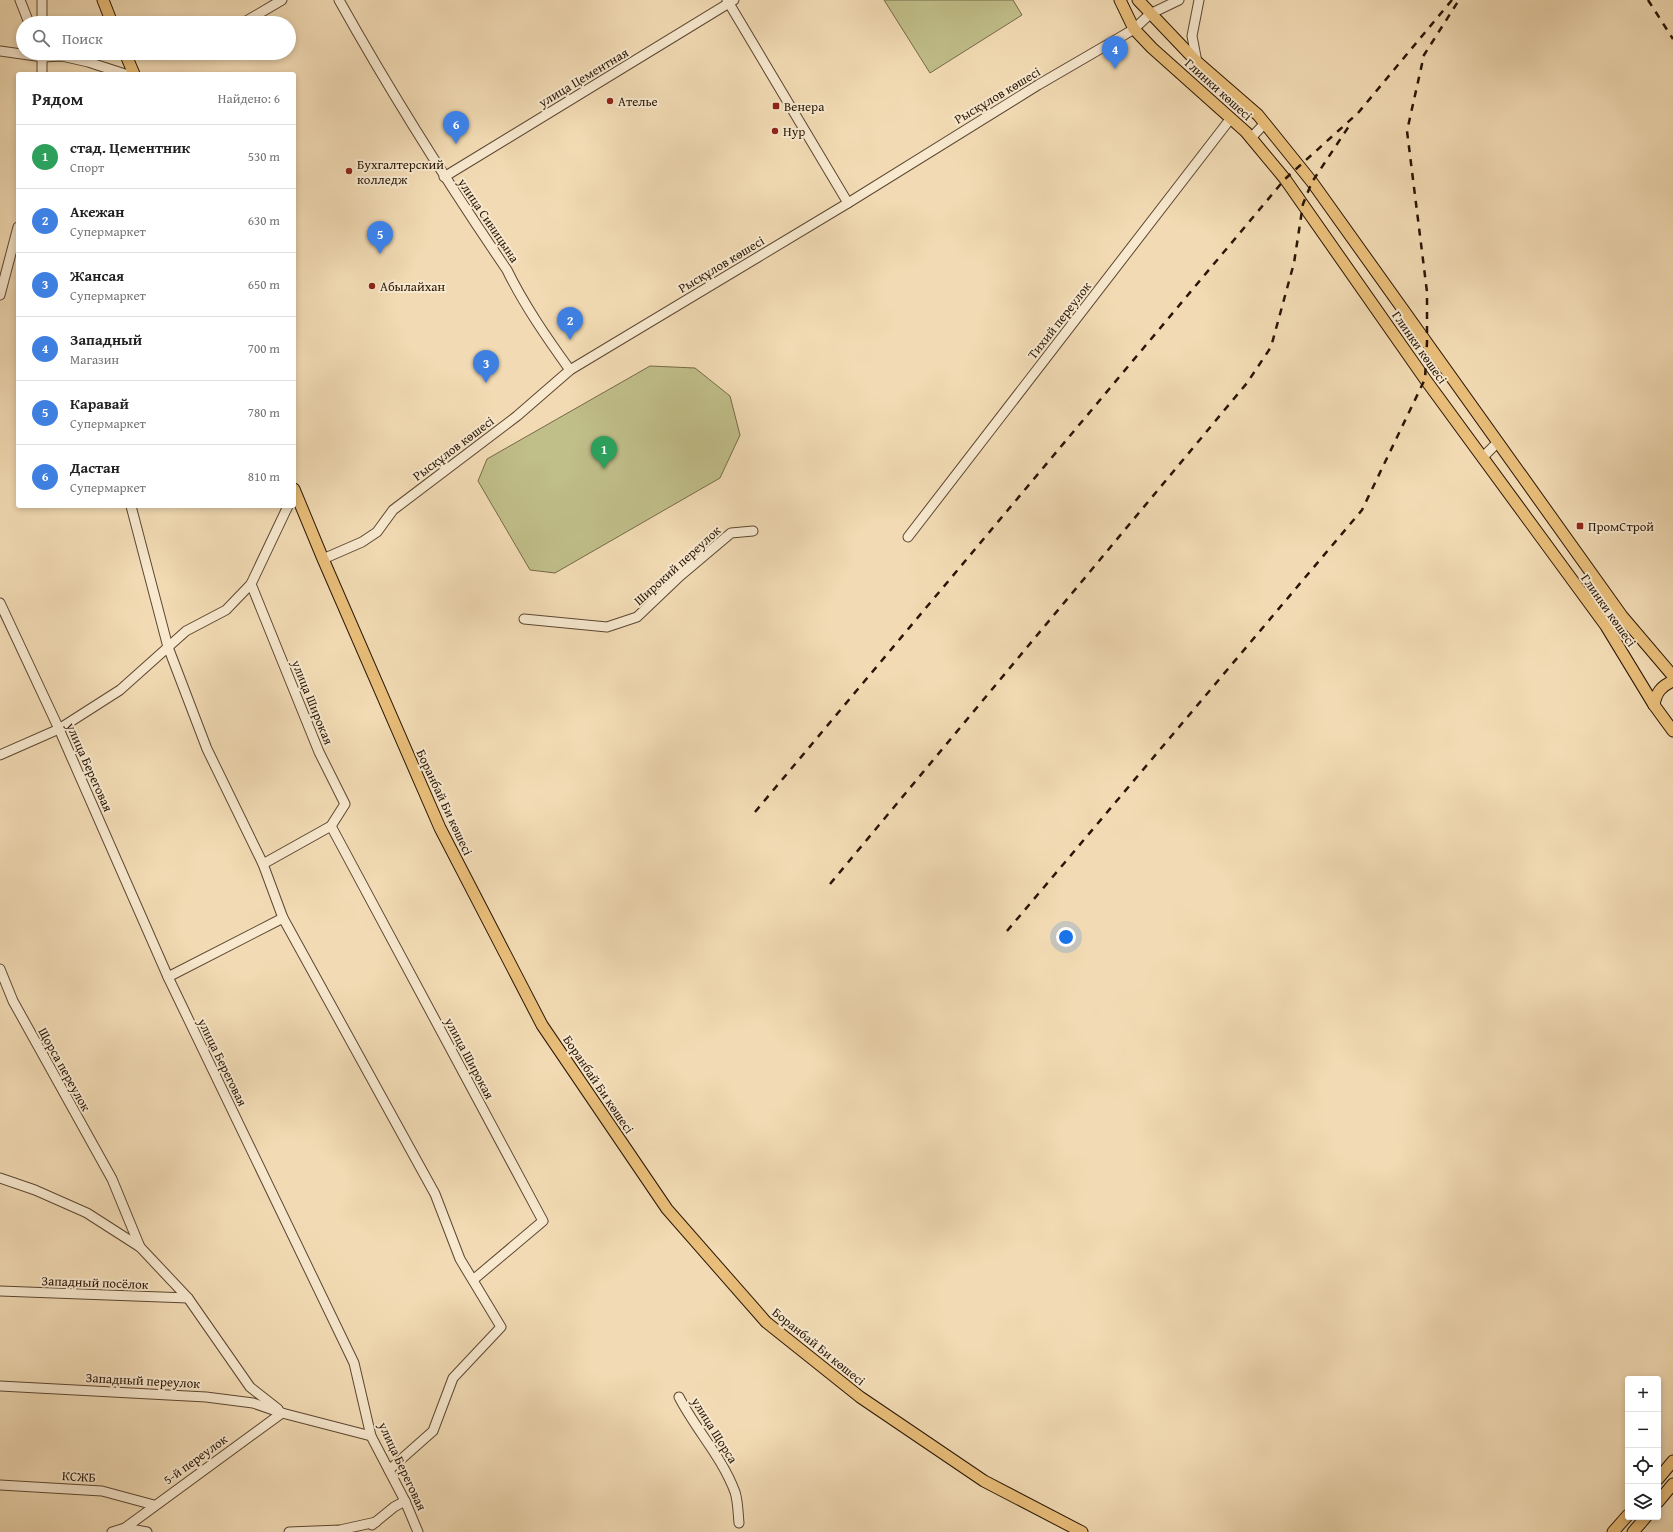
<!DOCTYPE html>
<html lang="ru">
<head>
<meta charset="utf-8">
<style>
	body { margin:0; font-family:"Gentium Book Plus",serif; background:#f2f2f2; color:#222 }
	.controls { position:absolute; right:12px; bottom:12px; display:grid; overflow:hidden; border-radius:4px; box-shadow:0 2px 6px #0003 }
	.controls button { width:36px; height:36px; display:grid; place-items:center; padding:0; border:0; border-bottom:1px solid #e0e0e0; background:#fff; color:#222; font:20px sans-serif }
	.you { position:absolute; left:1066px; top:937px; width:14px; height:14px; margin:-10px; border:3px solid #fff; border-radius:50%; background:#1a73e8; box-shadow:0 0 0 6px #1a73e833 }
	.badge { display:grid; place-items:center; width:26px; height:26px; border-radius:50%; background:#8f2418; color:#fff; font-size:13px; font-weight:700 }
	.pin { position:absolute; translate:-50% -33px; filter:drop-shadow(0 1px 2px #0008) }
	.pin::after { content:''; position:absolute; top:21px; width:14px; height:12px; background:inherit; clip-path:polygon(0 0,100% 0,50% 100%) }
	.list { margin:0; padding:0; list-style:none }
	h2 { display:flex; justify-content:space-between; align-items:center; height:52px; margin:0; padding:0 16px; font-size:17px }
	h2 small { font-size:13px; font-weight:400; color:#767676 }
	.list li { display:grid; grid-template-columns:26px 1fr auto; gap:12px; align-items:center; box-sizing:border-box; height:64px; padding:0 16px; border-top:1px solid #e0e0e0 }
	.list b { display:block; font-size:15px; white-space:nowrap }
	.list p { margin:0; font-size:13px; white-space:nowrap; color:#767676 }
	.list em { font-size:13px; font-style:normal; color:#767676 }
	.icon { flex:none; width:22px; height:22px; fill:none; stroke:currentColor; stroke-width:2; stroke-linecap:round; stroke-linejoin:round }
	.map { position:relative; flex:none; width:1673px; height:1532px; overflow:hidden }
	.search { position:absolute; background:#fff; box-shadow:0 2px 6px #0003; left:16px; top:16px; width:280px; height:44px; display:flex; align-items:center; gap:10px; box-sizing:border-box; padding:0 14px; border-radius:22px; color:#767676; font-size:15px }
	.panel { position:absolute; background:#fff; box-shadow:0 2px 6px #0003; left:16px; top:72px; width:280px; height:436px; border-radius:4px }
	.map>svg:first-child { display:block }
</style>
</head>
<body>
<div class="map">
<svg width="1673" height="1532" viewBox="0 0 1673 1532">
	<rect width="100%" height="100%" fill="#f2dbb4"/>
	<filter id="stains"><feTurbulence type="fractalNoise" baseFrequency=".005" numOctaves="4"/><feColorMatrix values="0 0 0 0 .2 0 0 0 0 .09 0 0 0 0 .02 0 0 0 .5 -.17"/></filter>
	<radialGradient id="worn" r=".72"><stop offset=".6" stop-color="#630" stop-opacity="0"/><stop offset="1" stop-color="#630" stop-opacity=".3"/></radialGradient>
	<g fill="#c0be89" stroke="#756a48">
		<path d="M884 0H1013L1022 15 930 73Z"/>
		<path d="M650 366 695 368 730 396 740 435 720 478 555 573 530 570 478 481 487 459Z"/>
	</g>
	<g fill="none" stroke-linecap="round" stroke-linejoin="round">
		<defs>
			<g id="minor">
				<path d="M20 0 29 23"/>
				<path d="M42 0V23"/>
				<path d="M339 0C391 93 447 182 507 270 524 305 547 338 570 370"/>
				<path d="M727 0 848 203"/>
				<path d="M243 23 282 0"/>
				<path d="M0 51 43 57 62 56 88 62 125 74"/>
				<path d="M1197 62 1192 36 1199 0"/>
				<path d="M42 74V53"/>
				<path d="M1251 138 1265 123"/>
				<path d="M444 177 734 0"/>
				<path d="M0 295 18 227"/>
				<path d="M1482 458 1498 442"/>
				<path d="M131 506 168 647 207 749 263 864 283 918 435 1194 460 1259 501 1327 453 1378 433 1431 389 1470"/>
				<path d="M908 537 1231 118"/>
				<path d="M323 559 362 542 377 532 393 510 517 416 570 370 848 203 1038 85 1124 35 1134 29 1150 14 1179 0"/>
				<path d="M251 584 319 752 345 804 331 826 263 864"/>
				<path d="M0 603 59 729 168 977 354 1363 371 1436 405 1501 418 1532"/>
				<path d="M524 619 607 627 637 617 680 576 731 533 753 531"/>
				<path d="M0 755 59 729 120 690 186 631 226 610 251 584 288 506"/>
				<path d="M331 826 543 1221 473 1280"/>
				<path d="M0 969 13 1001 112 1179 140 1247"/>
				<path d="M168 977 283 918"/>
				<path d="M0 1178 35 1190 87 1213 140 1247 188 1298 250 1387 278 1409"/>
				<path d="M0 1291 188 1298"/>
				<path d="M0 1386 206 1397 253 1403 282 1413 371 1436"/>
				<path d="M679 1397C696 1430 722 1457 735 1492 738 1501 738 1513 739 1523"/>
				<path d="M0 1485 102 1491 154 1505"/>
				<path d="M372 1525 394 1507 405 1501"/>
				<path d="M125 1528 147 1532"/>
				<path d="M112 1532 125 1528 282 1413"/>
				<path d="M289 1532 340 1530 376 1522"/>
			</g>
			<g id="major">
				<path d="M103 0 112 23"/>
				<path d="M1120 0 1134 29 1152 48 1246 132 1285 179 1425 379 1606 626 1654 705 1673 731"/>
				<path d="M1138 0 1197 62 1258 115 1312 182 1622 616 1673 676"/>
				<path d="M125 53 134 74"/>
				<path d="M294 489 323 559 440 828 542 1025 667 1209 766 1322 860 1397 984 1481 1082 1532"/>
				<path d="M1654 705C1656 693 1661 686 1673 681"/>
				<path d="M1658 1479 1673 1461"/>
				<path d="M1658 1502 1673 1484"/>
				<path d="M1613 1532 1628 1515"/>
				<path d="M1633 1532 1646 1517"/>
			</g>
		</defs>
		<use href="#minor" stroke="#5c4732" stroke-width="11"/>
		<use href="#major" stroke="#2a1606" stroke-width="13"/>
		<use href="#minor" stroke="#f7e8ce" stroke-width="9"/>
		<use href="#major" stroke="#e9be7a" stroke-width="11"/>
		<g stroke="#2a1606" stroke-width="2.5" stroke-dasharray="7 7" stroke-linecap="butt">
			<path d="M1648 0 1673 39"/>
			<path d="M755 812 1285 179 1358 113 1452 0"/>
			<path d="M830 884 1247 383 1271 347 1294 263 1303 204 1312 182 1351 123"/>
			<path d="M1007 931 1362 510 1425 379 1427 342V292L1407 131 1424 55 1459 0"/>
		</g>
	</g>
	<g fill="#8f2418" stroke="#f7e8ce" stroke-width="1.5">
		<circle cx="610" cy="101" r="4"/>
		<rect x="772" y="102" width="8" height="8" rx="2"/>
		<circle cx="775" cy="131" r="4"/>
		<circle cx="349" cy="171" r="4"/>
		<circle cx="372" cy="286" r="4"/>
		<rect x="1576" y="522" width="8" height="8" rx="2"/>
	</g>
	<g text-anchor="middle" stroke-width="4" stroke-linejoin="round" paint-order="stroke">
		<g font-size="13" fill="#2a1606" stroke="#f7e8ce">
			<text transform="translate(583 77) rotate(-31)" y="5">улица Цементная</text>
			<text transform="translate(1219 89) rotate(42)" y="5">Глинки көшесі</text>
			<text transform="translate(997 95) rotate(-31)" y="5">Рысқұлов көшесі</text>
			<text transform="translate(489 220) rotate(56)" y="5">улица Синицына</text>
			<text transform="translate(721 264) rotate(-31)" y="5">Рысқұлов көшесі</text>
			<text transform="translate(1059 320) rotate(-52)" y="5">Тихий переулок</text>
			<text transform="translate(1420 347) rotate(55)" y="5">Глинки көшесі</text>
			<text transform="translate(453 448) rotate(-37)" y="5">Рысқұлов көшесі</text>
			<text transform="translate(677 565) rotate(-42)" y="5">Широкий переулок</text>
			<text transform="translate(1609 610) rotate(55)" y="5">Глинки көшесі</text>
			<text transform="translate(313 702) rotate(68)" y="5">улица Широкая</text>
			<text transform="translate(90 767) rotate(66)" y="5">улица Береговая</text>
			<text transform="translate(445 802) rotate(65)" y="5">Боранбай Би көшесі</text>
			<text transform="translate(470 1058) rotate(62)" y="5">улица Широкая</text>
			<text transform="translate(223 1062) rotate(64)" y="5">улица Береговая</text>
			<text transform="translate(65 1069) rotate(61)" y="5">Щорса переулок</text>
			<text transform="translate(599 1084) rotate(56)" y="5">Боранбай Би көшесі</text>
			<text transform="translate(95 1282) rotate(2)" y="5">Западный посёлок</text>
			<text transform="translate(819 1346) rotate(39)" y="5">Боранбай Би көшесі</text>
			<text transform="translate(143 1380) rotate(3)" y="5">Западный переулок</text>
			<text transform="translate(715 1430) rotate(58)" y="5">улица Щорса</text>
			<text transform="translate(195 1459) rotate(-36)" y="5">5-й переулок</text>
			<text transform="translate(403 1466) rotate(65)" y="5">улица Береговая</text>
			<text transform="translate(79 1476) rotate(3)" y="5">КСЖБ</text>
		</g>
		<g font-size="13" fill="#2a1606" stroke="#f7e8ce" text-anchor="start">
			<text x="618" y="106">Ателье</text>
			<text x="784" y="111">Венера</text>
			<text x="783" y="136">Нур</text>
			<text x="357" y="169">Бухгалтерский<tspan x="357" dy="15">колледж</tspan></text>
			<text x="380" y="291">Абылайхан</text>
			<text x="1588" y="531">ПромСтрой</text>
		</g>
	</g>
	<rect width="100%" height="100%" filter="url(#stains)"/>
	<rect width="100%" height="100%" fill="url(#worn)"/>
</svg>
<div class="controls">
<button>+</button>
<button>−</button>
<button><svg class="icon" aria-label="locate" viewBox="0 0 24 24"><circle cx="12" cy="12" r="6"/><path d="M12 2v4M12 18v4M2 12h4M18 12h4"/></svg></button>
<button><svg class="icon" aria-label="layers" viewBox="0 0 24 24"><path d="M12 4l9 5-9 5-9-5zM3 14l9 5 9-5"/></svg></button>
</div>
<div class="you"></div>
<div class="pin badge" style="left:604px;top:469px;background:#2e9e5b">1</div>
<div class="pin badge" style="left:570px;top:340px;background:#3f7fe0">2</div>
<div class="pin badge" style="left:486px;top:383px;background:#3f7fe0">3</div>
<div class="pin badge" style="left:1115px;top:69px;background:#3f7fe0">4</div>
<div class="pin badge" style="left:380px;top:254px;background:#3f7fe0">5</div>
<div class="pin badge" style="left:456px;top:144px;background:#3f7fe0">6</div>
<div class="search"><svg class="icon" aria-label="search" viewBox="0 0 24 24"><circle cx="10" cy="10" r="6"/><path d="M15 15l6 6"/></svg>Поиск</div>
<section class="panel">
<h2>Рядом<small>Найдено: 6</small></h2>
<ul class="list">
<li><span class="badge" style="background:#2e9e5b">1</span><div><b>стад. Цементник</b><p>Спорт</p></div><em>530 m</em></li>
<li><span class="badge" style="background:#3f7fe0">2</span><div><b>Акежан</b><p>Супермаркет</p></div><em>630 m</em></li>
<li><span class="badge" style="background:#3f7fe0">3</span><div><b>Жансая</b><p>Супермаркет</p></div><em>650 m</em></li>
<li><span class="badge" style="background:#3f7fe0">4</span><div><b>Западный</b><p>Магазин</p></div><em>700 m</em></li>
<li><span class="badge" style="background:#3f7fe0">5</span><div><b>Каравай</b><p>Супермаркет</p></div><em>780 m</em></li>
<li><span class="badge" style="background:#3f7fe0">6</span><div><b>Дастан</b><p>Супермаркет</p></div><em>810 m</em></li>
</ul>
</section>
</div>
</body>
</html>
